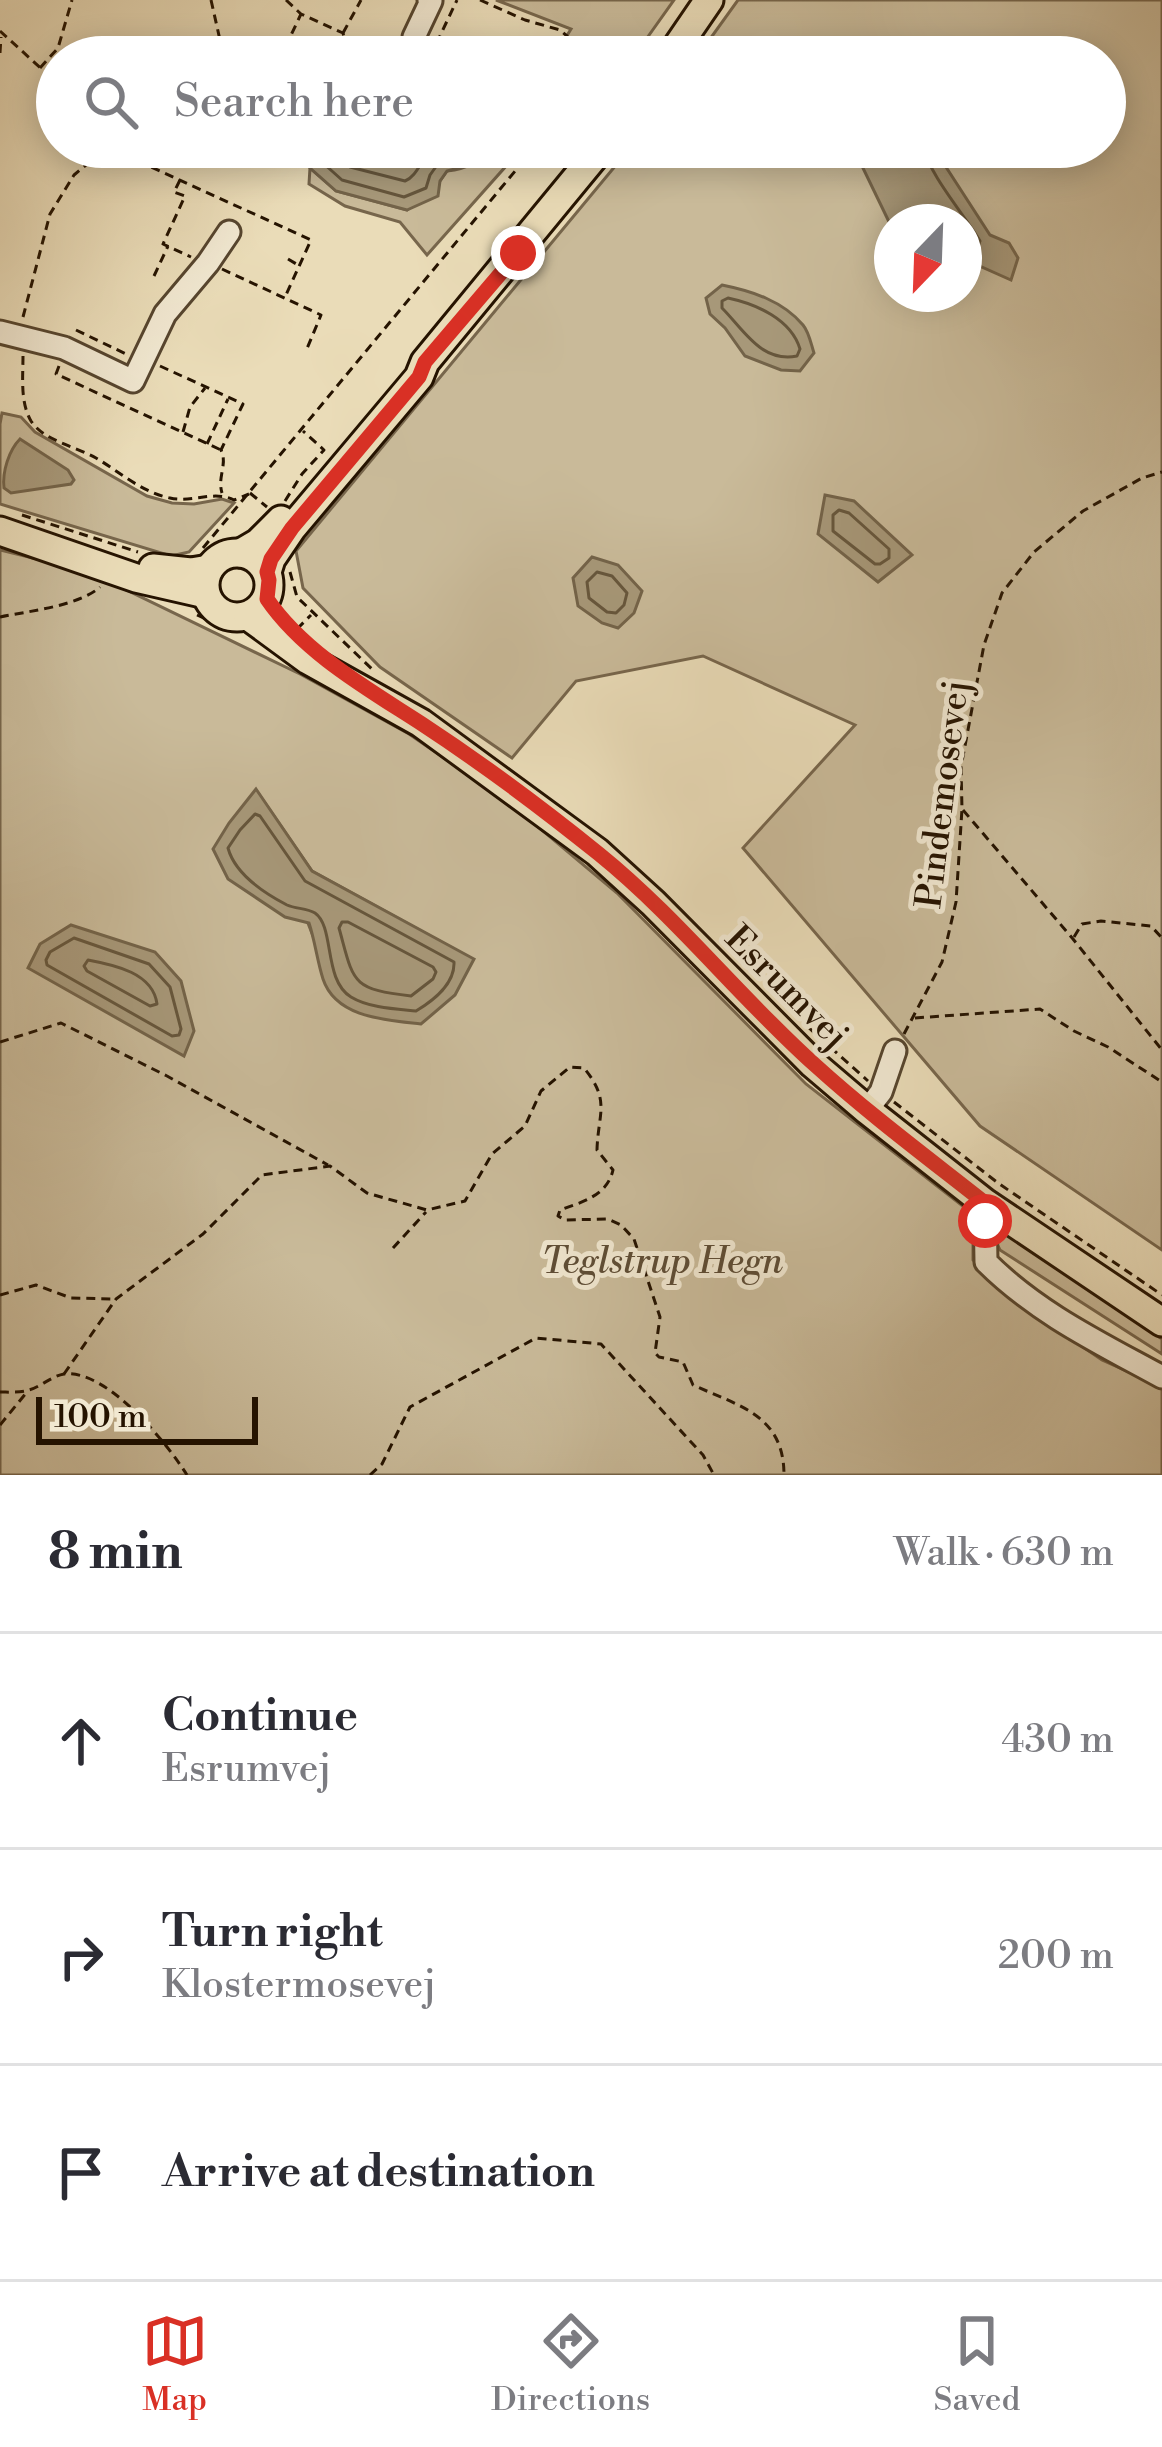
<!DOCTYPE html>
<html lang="en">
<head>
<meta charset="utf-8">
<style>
	body { margin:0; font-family:"Libre Bodoni",serif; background:#f7f7f7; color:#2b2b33 }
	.compass { position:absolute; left:874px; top:204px; width:108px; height:108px; border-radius:50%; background:#fff; box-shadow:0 6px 30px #0003; rotate:203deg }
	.scale { position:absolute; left:36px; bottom:30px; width:222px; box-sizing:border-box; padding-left:12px; border:6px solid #251300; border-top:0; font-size:33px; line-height:42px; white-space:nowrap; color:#251300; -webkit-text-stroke:9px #f1e8d1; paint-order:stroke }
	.stop { position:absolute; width:36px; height:36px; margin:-27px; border:9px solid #d93025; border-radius:50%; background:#fff }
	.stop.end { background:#d93025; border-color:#fff; box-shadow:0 3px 12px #0008 }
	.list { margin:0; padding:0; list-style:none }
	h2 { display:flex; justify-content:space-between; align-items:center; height:156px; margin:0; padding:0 48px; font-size:51px }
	h2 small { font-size:39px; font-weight:400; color:#7c7c81 }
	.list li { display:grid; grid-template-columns:78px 1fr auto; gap:36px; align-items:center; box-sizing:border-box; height:216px; padding:0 48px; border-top:3px solid #e1e1e2 }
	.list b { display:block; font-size:45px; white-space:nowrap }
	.list p { margin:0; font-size:39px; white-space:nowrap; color:#7c7c81 }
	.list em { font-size:39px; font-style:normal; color:#7c7c81 }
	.icon { flex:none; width:66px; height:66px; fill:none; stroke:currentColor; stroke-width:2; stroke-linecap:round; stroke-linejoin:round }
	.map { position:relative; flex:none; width:1162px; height:1475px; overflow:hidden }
	.search { position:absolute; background:#fff; box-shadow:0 6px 30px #0003; left:36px; right:36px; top:36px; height:132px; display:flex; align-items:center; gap:30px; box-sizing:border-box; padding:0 42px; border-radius:66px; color:#7c7c81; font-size:45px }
	.sheet { height:804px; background:#fff }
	nav { display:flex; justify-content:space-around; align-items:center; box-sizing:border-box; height:168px; border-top:3px solid #e1e1e2; background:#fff; font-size:33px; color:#7c7c81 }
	nav a { display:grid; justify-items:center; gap:6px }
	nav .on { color:#d93025 }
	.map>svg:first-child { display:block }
</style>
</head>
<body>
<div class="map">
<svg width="1162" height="1475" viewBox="0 0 1162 1475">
	<rect width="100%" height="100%" fill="#eadcb8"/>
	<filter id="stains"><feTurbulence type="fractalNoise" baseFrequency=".00167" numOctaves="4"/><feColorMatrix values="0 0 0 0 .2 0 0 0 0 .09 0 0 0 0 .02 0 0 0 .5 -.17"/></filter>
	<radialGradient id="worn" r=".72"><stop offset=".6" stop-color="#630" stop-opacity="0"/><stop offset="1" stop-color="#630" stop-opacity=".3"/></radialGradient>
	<g fill="#c9ba99" stroke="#77664c" stroke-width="3" fill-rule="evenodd">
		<path d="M496 0H674L642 45 624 57H554L571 29Z"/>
		<path d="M738 0H1162V1250L980 1126 743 848 855 725 703 656 576 681 512 758 380 667 303 588 296 551 631 147H1105V57H697ZM892 222H964V294H892Z"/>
		<path d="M493 147H523L427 255 400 222 345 206 309 184 310 168 336 191 407 210 440 181 447 171C464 169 482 162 493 147Z"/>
		<path d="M2 413 21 417 35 432 147 496 172 503 194 504 222 499 234 503 189 552 171 556 0 504V424Z"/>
		<path d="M0 550 45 561 118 586 300 674 409 734 511 804 617 893 806 1084 973 1214V1260L1008 1296 1102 1360 1162 1387V1475H0ZM256 790 312 871 474 960 315 941Z"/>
		<path d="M1001 1230 1162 1339V1354L1000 1250 994 1238Z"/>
	</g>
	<g fill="#a79879" stroke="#736349" stroke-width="3">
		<path d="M310 147H493L477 163 447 171 440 181 438 196 407 210 336 191 310 168Z"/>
		<path d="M868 147H933L990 235 1009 243 1018 258 1011 280 964 259V222H892V228L861 164Z"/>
		<path d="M722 285C752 291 783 301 803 325 809 332 811 344 814 353L800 371 781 370 745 356 725 328 710 314 706 298Z"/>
		<path d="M20 439 68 470 74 480 71 484 11 493 4 488C2 472 9 450 20 439Z"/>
		<path d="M825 495 854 501 912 555 878 582 818 534Z"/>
		<path d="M592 557 618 565 642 591 634 613 618 628 602 623 578 606 573 578Z"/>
		<path d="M256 789 312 871 474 959 455 995 421 1024C386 1020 336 1018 323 979 317 960 315 941 309 923L285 917 228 879 213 849 229 823Z"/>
		<path d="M71 925 155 952 181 981 194 1031 184 1056 28 968 40 944Z"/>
	</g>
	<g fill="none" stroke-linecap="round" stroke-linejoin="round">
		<g stroke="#66563c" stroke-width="3">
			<path d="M322 147 323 163 342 180 404 197 426 188 430 175 440 161 461 157 478 147"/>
			<path d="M337 147 338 157 350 167 405 181C418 176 422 156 435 147"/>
			<path d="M924 147C927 172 966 217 980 241L977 249 964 248"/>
			<path d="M728 298C756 304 791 319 800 349L797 356C761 363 744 330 722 308V301Z"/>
			<path d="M839 510 849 513 889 549V558L880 564H875L833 531V515Z"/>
			<path d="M597 572 612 576 627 593 624 605 616 613 607 612 589 598 587 582Z"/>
			<path d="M255 814 260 816 305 881 454 962C455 984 434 1000 416 1011 396 1009 369 1008 351 997 323 980 335 927 315 913 307 908 296 909 287 905 264 893 235 874 228 848L240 830Z"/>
			<path d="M342 922H348L433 967 436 972 433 979 411 996C350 989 354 982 339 928Z"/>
			<path d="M74 938 149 964 170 987 181 1029 179 1035 172 1036 47 965 46 960 50 952Z"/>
			<path d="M88 960C115 965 153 973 157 1004L150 1006 87 971 84 966Z"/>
		</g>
		<defs>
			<g id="minor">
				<path d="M414 37 431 1 429 0"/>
				<path d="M0 332 64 348 133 381 165 314 208 263 229 232"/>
				<path d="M867 1110 881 1092 895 1051"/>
				<path d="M985 1203 986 1262C1037 1313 1100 1343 1162 1377"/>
			</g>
			<g id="major">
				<path d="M670 57 709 0"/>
				<path d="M0 531 136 578 206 594"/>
				<circle cx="237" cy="585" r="32"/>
				<path d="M241 553 258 543 281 520"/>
				<path d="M153 568 191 572 209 569"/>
				<path d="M267 572 271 559 292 528 419 377 425 362 602 147"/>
				<path d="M248 616 308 660 421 723 597 852 653 903 813 1064 867 1110 985 1203 1162 1322"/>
			</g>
		</defs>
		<use href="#minor" stroke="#56452e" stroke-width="27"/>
		<use href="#major" stroke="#251300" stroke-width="33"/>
		<g stroke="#251300" stroke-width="3" stroke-dasharray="9 6" stroke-linecap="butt">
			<path d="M211 0 220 40 243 57"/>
			<path d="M286 0 301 14 343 33 346 46 369 57"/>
			<path d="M480 0 525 20 560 30 567 36 563 57"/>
			<path d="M0 31 57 83"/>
			<path d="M343 33 361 0"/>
			<path d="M0 53 1 37"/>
			<path d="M274 57 285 48 301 14"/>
			<path d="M381 57 388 43 400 48"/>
			<path d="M430 57 457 0"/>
			<path d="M637 57 646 52 654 41"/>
			<path d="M40 68 58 48 72 0"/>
			<path d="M144 147 138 161 311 240 285 297"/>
			<path d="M180 180 174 192 185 196 163 244 191 257"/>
			<path d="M288 259 298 265"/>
			<path d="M222 269 321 315 306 351"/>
			<path d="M154 276 168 246"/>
			<path d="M23 317 50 214 74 175 97 156 99 147"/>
			<path d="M76 330 126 354"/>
			<path d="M23 356C23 377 20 402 31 421 44 441 75 446 96 458 120 472 141 492 170 498 191 503 214 490 234 500L249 494"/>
			<path d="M59 366 56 374 221 450"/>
			<path d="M160 366 243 404 221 450C228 464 217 477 222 493"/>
			<path d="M183 432 190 407 205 388"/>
			<path d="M207 444 228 399"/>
			<path d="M250 493 267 507"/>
			<path d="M285 501 302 474 324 450 303 431"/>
			<path d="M22 515 138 552"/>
			<path d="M203 548 535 147"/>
			<path d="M290 572 297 597 375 672"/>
			<path d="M197 615 232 631"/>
			<path d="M0 617C29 611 79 606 100 587"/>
			<path d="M297 629 311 615"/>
			<path d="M963 810 1073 939 1162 1050"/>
			<path d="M1074 937 1082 924 1101 921 1151 926 1162 938"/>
			<path d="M915 1018 1040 1009 1074 1031 1108 1047 1162 1082"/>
			<path d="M808 1027 868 1081"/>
			<path d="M904 1034 942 962 956 902 962 809 961 767 984 645 1002 593 1034 552 1083 511 1142 478 1162 472"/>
			<path d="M0 1042 61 1023 167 1076 328 1165"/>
			<path d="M894 1102 998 1183 1162 1295"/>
			<path d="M393 1248 426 1212"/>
			<path d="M0 1295 36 1285 71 1298 114 1299"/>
			<path d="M64 1374 116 1299 203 1234 262 1175 330 1166 367 1193 427 1210 465 1201 492 1154 525 1126 541 1091 570 1067 584 1068C611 1101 598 1113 597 1150L613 1170C607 1196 582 1202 560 1210L558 1216 565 1220 608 1219 621 1225 634 1239 660 1317 655 1353 659 1357 683 1362 693 1385C739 1406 784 1415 784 1475"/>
			<path d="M0 1392C9 1392 20 1393 29 1390 40 1387 52 1376 64 1374 107 1369 167 1443 187 1475"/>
			<path d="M0 1425 27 1392"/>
			<path d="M370 1475 382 1464 410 1407 536 1338 601 1344 703 1455 714 1475"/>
		</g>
		<use href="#minor" stroke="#f1e8d1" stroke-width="21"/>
		<use href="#major" stroke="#eadcb8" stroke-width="27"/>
	</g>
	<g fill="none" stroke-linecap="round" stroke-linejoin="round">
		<path stroke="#d93025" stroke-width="15" d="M518 253 425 362 419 377 292 528 271 559 267 572 269 580 267 599C304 653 368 689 422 724 483 764 542 808 599 854 677 917 740 998 815 1065 869 1114 928 1158 985 1203V1221"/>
	</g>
	<g text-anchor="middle" stroke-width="10" stroke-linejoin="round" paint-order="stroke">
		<g font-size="36" fill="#251300" stroke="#f1e8d1">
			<text transform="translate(941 794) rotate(-83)" y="13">Pindemosevej</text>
			<text transform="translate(788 986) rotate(45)" y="13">Esrumvej</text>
		</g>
		<g font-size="36" font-style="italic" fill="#5e4d36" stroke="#f1e8d1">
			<text x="662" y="1273">Teglstrup Hegn</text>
		</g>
	</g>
	<rect width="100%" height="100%" filter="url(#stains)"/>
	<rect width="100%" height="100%" fill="url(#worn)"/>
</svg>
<svg class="compass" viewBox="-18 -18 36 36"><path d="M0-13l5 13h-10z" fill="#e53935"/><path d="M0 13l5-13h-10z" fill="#7c7c81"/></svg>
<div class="scale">100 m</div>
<div class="stop" style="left:985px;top:1221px"></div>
<div class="stop end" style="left:518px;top:253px"></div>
<div class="search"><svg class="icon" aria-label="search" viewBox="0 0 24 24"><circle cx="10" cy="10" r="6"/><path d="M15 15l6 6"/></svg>Search here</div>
</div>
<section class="sheet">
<h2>8 min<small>Walk · 630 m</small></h2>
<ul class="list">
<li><svg class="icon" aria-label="ahead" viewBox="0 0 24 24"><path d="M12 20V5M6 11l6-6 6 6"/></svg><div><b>Continue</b><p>Esrumvej</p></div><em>430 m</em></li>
<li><svg class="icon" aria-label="right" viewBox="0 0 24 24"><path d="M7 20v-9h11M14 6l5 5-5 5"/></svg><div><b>Turn right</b><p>Klostermosevej</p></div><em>200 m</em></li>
<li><svg class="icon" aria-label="arrive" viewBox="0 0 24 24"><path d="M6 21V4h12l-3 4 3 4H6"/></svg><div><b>Arrive at destination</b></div></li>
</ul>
</section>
<nav>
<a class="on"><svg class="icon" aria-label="map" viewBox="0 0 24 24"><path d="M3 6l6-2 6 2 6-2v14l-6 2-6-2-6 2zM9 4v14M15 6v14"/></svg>Map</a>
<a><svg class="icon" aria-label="directions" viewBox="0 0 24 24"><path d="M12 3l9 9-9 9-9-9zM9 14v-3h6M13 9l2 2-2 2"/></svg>Directions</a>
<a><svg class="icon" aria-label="saved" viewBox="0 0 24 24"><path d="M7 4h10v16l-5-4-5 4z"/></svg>Saved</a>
</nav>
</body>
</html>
